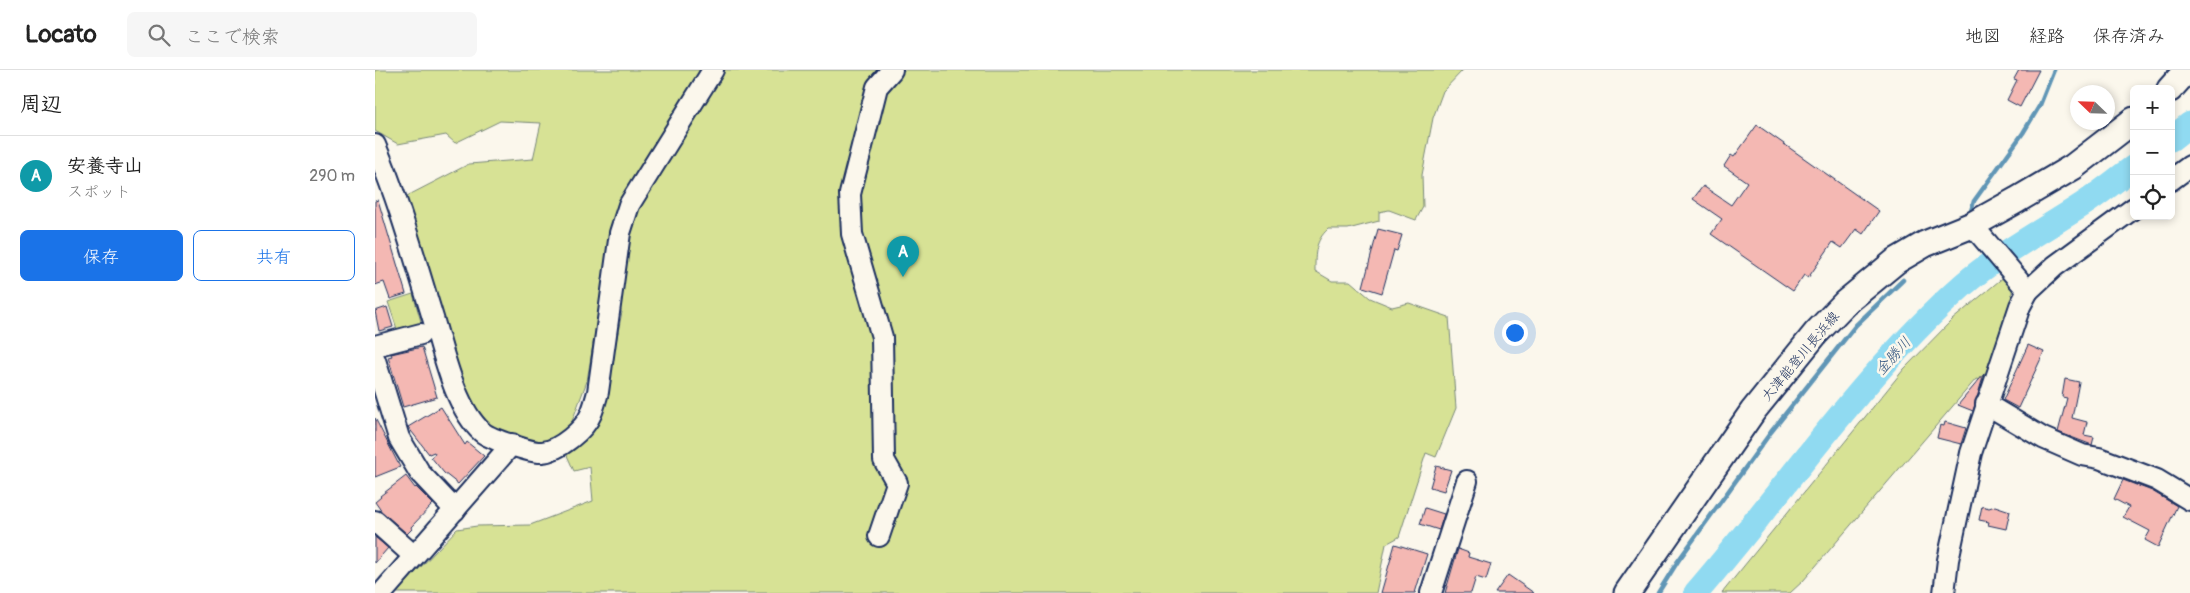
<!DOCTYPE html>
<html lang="ja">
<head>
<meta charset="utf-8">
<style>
	body { margin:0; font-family:Pangolin,"Klee One",sans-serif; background:#f6f6f6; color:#222 }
	.controls { position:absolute; right:15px; top:15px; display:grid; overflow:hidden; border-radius:8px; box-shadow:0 2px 8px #0003 }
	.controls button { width:45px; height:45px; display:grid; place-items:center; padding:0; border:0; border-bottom:1px solid #e0e0e0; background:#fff; color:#222; font:25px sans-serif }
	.compass { position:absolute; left:1695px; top:15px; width:45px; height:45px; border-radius:50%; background:#fff; box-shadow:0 2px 8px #0003; rotate:293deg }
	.you { position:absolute; left:1139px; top:262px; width:18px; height:18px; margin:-12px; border:4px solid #fff; border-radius:50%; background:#1a73e8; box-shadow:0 0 0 8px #1a73e833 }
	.badge { display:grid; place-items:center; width:32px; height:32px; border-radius:50%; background:#1a73e8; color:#fff; font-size:16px; font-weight:700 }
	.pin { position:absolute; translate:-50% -41px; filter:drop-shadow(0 1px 2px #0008) }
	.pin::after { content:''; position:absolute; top:26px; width:18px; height:15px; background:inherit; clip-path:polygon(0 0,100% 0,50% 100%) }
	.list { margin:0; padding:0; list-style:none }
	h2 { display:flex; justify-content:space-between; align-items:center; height:65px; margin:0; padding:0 20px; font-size:21px }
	h2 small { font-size:16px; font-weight:400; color:#767676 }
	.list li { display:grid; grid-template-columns:32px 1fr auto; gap:15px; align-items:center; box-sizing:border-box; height:80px; padding:0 20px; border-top:1px solid #e0e0e0 }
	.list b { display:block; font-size:19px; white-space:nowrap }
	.list p { margin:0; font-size:16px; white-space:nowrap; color:#767676 }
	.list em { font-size:16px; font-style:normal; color:#767676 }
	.actions { display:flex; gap:10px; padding:15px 20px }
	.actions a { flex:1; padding:11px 0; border:1px solid #1a73e8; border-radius:8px; text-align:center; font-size:18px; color:#1a73e8 }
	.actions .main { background:#1a73e8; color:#fff }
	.icon { flex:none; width:28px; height:28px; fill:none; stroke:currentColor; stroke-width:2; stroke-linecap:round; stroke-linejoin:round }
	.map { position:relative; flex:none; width:1815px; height:523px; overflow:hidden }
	header { display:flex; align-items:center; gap:30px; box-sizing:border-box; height:70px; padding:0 25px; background:#fff; border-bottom:1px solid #e0e0e0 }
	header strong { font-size:24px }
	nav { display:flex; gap:28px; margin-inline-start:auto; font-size:18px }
	.search { width:350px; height:45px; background:#f6f6f6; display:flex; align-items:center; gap:12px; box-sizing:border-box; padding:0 18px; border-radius:8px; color:#767676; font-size:19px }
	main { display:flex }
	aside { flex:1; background:#fff }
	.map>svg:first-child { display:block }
</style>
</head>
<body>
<header>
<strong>Locato</strong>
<div class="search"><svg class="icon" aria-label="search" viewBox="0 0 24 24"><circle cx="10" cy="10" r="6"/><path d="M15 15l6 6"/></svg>ここで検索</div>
<nav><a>地図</a><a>経路</a><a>保存済み</a></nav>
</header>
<main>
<aside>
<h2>周辺<small></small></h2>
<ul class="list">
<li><span class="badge" style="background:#0f9aa8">A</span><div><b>安養寺山</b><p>スポット</p></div><em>290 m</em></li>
</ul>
<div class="actions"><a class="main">保存</a><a>共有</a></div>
</aside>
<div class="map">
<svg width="1815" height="523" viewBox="0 0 1815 523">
	<rect width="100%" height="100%" fill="#fbf7ec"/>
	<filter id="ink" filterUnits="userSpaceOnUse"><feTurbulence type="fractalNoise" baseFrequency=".02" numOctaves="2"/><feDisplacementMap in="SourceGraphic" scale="10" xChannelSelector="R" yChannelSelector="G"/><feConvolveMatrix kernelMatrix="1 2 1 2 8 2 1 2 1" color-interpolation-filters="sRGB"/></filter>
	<g filter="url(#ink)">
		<g fill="#d7e295" stroke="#79887a">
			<path d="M0 0H1088L1068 21 1058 48 1047 105 1048 137 1041 150 1014 140 1004 142V151L973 159H953C940 171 940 183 940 201L957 211H975L995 228 1017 237 1034 233 1074 247 1081 338 1061 387 1051 383 1024 467 1011 474 1001 523H21L82 459 102 456 155 455 218 431 215 397 199 401 190 381 227 343 247 242 224 238 212 311 196 354 181 371 164 375 119 361 106 347 89 317 30 127 94 94 158 89 166 53 125 51 80 73 71 65 23 74 0 61Z"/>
			<path d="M1630 206 1638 215 1632 261 1612 312 1601 309 1428 511 1415 523H1347L1529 299 1577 250Z"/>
			<path d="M38 224 47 255 23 262 13 232Z"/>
		</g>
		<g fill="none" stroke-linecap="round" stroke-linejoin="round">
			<g stroke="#6196b6" stroke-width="4.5">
				<path d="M1596 141 1599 131 1648 63 1665 35 1679 0"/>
				<path d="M1283 523 1303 491 1396 362 1481 255 1528 210"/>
			</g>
			<g stroke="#90daf1" stroke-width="25">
				<path d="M1796 69 1815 54"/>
				<path d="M1321 523C1410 420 1486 306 1588 215 1624 184 1667 161 1707 135 1725 123 1742 109 1759 97"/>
			</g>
		</g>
		<g fill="#f4b8b3" stroke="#1b2f5e">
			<path d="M1644 0H1664L1645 37 1632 30 1642 10 1639 9Z"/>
			<path d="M1382 55 1504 141 1488 164 1481 159 1467 178 1458 172 1433 208 1429 205 1418 221 1336 164 1347 149 1318 129 1328 116 1356 135 1372 112 1349 96 1356 85 1359 87Z"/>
			<path d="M3 130 31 224 15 229 9 212 0 215V131Z"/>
			<path d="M1003 159 1027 165 1022 181 1019 180 1007 223 988 217Z"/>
			<path d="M12 237 18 257 4 261 0 241Z"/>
			<path d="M1653 275 1669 282 1643 338 1628 330Z"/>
			<path d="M47 277 62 327 28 337 13 287 17 286 16 284Z"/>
			<path d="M1609 304 1598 341 1583 335Z"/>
			<path d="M1690 309 1704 312 1697 348 1712 352 1709 365 1719 367 1717 375 1683 362 1692 328 1687 327Z"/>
			<path d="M66 337 90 375 92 372 109 386 83 414 69 403 56 387 60 384 59 382 54 384 33 357Z"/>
			<path d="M0 348 25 397 0 407Z"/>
			<path d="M1570 352 1591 358 1586 374 1562 368 1565 355 1569 356Z"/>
			<path d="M1061 396 1076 400 1069 421 1055 417Z"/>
			<path d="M31 406 40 418 41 417 58 434 36 457 37 459 32 464 7 442 0 432 6 427 5 426Z"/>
			<path d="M1748 410 1777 421 1802 436 1783 477 1770 470 1775 461 1748 447 1754 437 1739 429Z"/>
			<path d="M1607 436 1614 438 1620 436 1635 441 1631 459 1613 455 1614 452 1604 450Z"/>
			<path d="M1050 438 1069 444 1064 460 1045 454Z"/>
			<path d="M0 467 13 478 0 493Z"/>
			<path d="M1020 474 1052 484 1040 523H1006Z"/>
			<path d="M1083 479 1094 483 1093 487 1116 494 1111 510 1101 507 1096 523H1070Z"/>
			<path d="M1133 505 1159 523H1120Z"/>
		</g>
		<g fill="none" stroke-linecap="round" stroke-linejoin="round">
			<defs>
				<g id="minor">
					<path d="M0 75C24 131 40 190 58 248 68 281 80 338 107 362 115 369 157 383 167 382 184 381 210 359 216 344 219 337 221 329 223 322L245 163 254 135 338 0"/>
					<path d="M1796 110 1815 96"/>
					<path d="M1653 221 1680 196 1759 138"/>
					<path d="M0 276 46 264"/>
					<path d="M0 290 24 368 45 403 80 440"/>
					<path d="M1611 334 1668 368 1707 385 1724 388 1782 410 1815 430"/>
					<path d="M0 451 39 486"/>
					<path d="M504 466 522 413 509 390 507 267 477 164 475 124 502 17 517 0"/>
					<path d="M7 523 137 374"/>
					<path d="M1056 523 1092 411"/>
					<path d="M1569 523 1573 490 1596 383 1645 236 1653 221 1597 155"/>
				</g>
				<g id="major">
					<path d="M1795 19 1812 0"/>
					<path d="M1252 523 1378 341 1441 263 1470 233 1521 191 1550 174 1597 155 1642 130 1698 97 1759 50"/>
				</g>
			</defs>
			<use href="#minor" stroke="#1b2f5e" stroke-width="24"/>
			<use href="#major" stroke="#1b2f5e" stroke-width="29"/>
			<use href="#minor" stroke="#fbf7ec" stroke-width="20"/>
			<use href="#major" stroke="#fbf7ec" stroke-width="25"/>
		</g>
	</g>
	<g text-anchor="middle" stroke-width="5" stroke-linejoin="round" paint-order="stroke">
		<g font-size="14" fill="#1b2f5e" stroke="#fbf7ec">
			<text transform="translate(1425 286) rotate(-50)" y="5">大津能登川長浜線</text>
		</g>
		<g font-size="15" font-style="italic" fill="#385a83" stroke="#fbf7ec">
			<text transform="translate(1518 286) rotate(-48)" y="5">金勝川</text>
		</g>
	</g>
</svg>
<div class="controls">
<button>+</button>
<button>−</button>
<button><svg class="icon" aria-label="locate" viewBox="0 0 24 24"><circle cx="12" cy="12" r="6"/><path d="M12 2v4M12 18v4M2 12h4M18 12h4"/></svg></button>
</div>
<svg class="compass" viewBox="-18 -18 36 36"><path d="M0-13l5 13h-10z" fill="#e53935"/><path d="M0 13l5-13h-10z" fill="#767676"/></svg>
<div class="you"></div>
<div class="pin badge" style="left:528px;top:207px;background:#0f9aa8">A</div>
</div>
</main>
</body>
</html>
